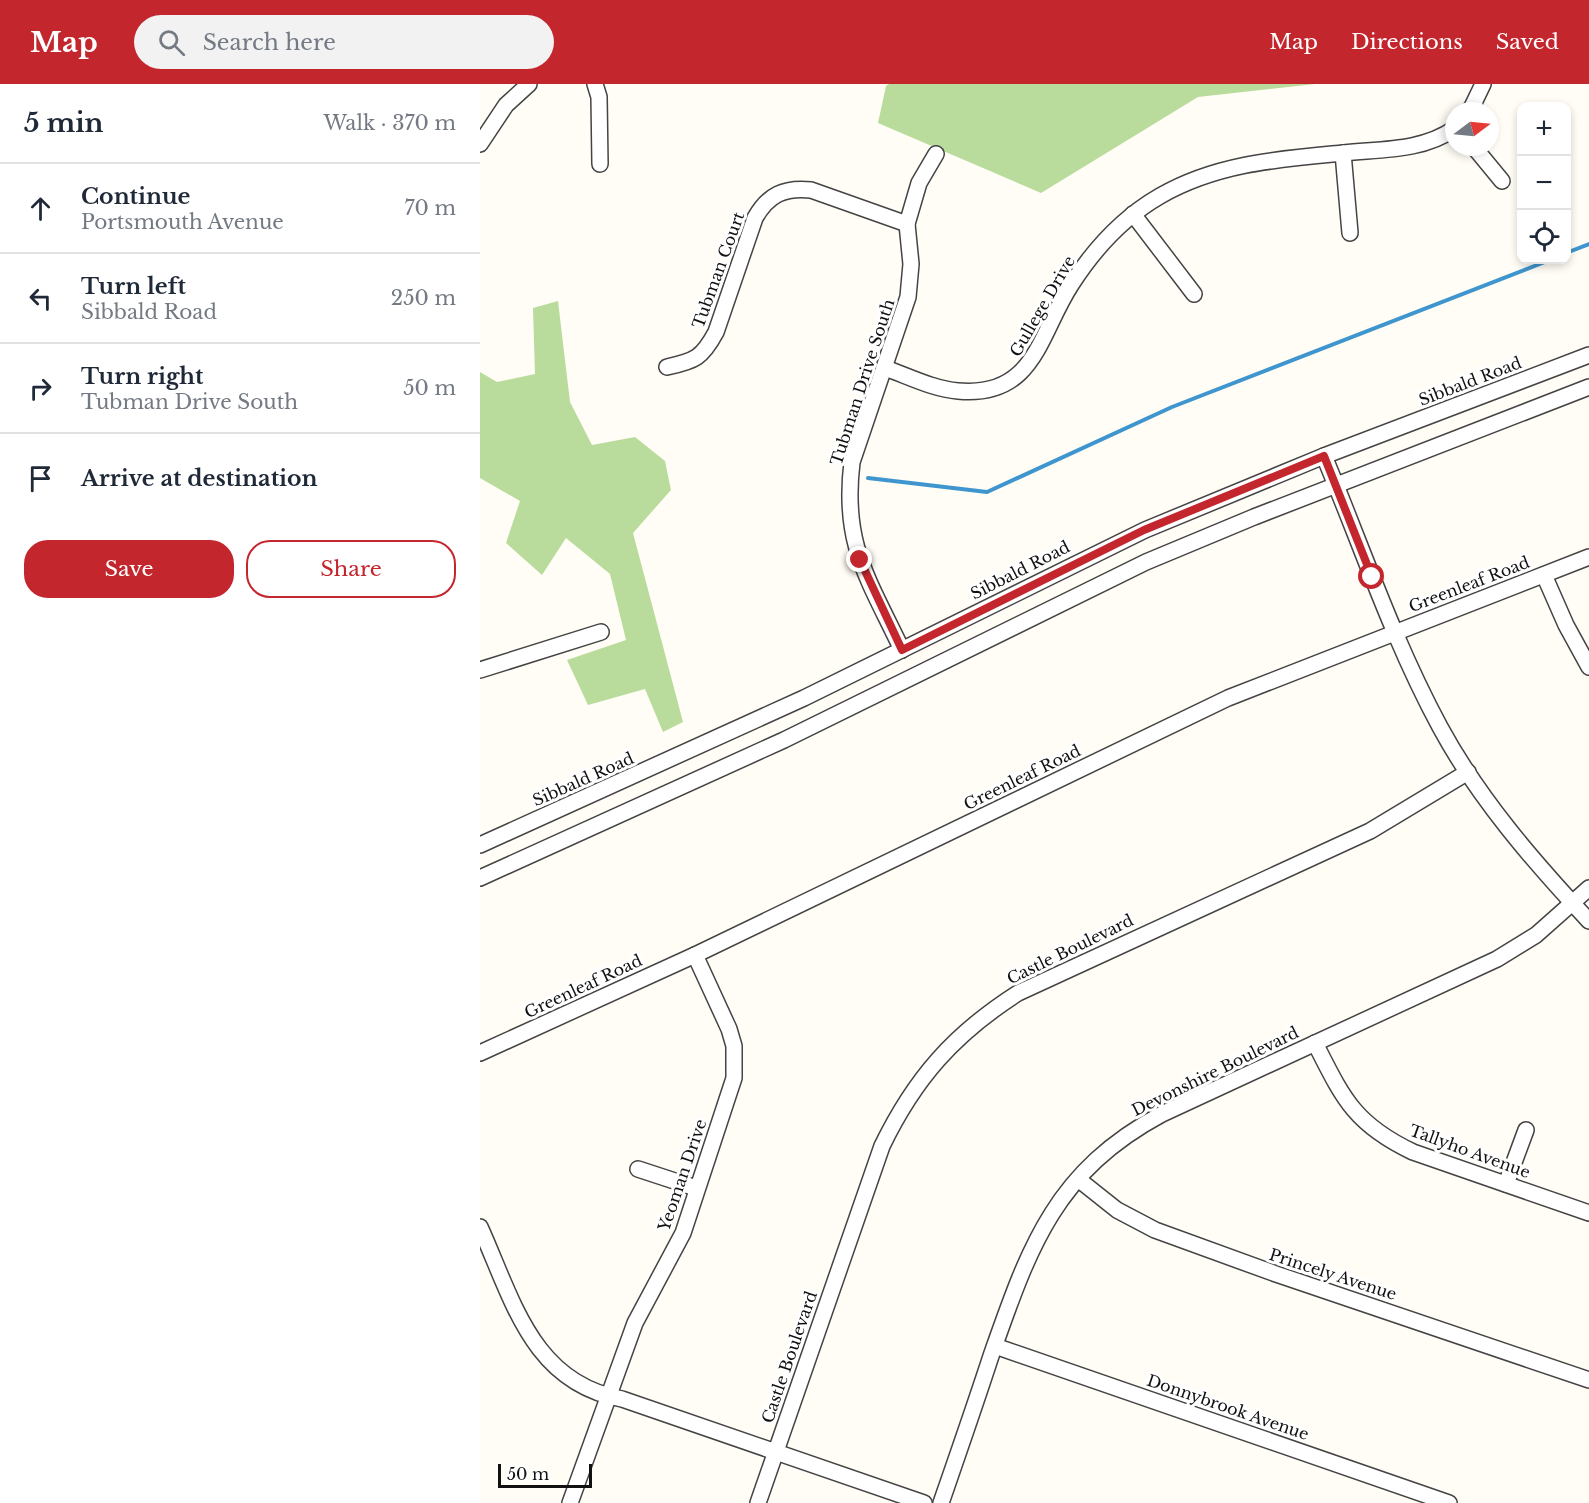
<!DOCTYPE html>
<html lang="en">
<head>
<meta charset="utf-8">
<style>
	body { margin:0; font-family:"Libre Baskerville",serif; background:#f2f2f3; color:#1f2937 }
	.controls { position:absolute; right:18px; top:18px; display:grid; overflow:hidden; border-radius:12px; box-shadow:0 3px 9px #0003 }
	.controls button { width:54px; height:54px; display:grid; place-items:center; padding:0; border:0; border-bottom:2px solid #e0e1e3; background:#fff; color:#1f2937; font:30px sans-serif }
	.compass { position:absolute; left:965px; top:18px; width:54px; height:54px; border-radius:50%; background:#fff; box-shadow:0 3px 9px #0003; rotate:74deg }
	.scale { position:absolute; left:18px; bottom:15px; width:94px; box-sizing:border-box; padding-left:6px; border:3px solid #111; border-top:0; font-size:16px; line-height:21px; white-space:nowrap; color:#111; -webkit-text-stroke:4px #fff; paint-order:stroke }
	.stop { position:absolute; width:18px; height:18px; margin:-14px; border:4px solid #c4262e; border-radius:50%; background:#fff }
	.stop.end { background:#c4262e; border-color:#fff; box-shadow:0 2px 6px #0008 }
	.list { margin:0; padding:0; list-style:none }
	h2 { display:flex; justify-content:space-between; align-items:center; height:78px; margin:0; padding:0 24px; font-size:26px }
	h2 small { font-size:20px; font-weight:400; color:#747a83 }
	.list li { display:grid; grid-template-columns:39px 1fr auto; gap:18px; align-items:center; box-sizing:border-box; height:90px; padding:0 24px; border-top:2px solid #e0e1e3 }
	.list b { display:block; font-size:22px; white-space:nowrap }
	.list p { margin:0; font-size:20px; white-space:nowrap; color:#747a83 }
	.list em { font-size:20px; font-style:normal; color:#747a83 }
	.actions { display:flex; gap:12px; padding:18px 24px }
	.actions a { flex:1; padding:14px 0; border:2px solid #c4262e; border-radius:24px; text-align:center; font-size:21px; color:#c4262e }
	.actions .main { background:#c4262e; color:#fff }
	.icon { flex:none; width:33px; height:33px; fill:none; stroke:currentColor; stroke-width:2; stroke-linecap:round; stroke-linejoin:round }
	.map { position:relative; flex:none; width:1109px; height:1419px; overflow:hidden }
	header { display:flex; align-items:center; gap:36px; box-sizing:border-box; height:84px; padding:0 30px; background:#c4262e; color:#fff }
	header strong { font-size:28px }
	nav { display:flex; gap:33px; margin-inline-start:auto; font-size:21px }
	.search { width:420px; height:54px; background:#f2f2f3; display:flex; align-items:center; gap:15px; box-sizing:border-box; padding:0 21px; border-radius:33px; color:#747a83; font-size:22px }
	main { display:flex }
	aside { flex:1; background:#fff }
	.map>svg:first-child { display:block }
</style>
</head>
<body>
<header>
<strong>Map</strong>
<div class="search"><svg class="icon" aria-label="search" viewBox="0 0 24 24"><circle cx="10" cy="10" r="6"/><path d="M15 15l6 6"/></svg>Search here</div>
<nav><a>Map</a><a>Directions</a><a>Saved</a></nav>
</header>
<main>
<aside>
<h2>5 min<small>Walk · 370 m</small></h2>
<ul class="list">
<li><svg class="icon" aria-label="ahead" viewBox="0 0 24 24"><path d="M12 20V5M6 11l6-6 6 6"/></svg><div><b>Continue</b><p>Portsmouth Avenue</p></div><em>70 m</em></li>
<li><svg class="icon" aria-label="left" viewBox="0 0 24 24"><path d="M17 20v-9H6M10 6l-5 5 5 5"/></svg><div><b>Turn left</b><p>Sibbald Road</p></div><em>250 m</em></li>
<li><svg class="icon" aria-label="right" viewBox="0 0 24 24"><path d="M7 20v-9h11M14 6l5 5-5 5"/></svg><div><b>Turn right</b><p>Tubman Drive South</p></div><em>50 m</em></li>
<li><svg class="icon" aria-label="arrive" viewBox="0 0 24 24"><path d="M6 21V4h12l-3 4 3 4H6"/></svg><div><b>Arrive at destination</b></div></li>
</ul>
<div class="actions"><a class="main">Save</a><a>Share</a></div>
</aside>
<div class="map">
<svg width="1109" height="1419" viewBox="0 0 1109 1419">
	<rect width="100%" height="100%" fill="#fffdf5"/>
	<g fill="#b9dc9c">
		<path d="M409 0H835L718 13 561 109 398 39 406 2Z"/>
		<path d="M78 217 90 318 112 361 155 353 185 377 191 406 153 449 203 638 183 648 165 605 108 621 87 576 146 556 130 490 86 454 62 491 26 459 40 417 0 394V288L17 298 55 290 53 224Z"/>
	</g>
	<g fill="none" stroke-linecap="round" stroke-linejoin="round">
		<g stroke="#3f96cf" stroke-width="4">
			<path d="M1086 169 1109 160"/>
			<path d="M388 394 507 408 692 323 1070 176"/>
		</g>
		<defs>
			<g id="minor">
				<path d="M115 0 119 13 120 80"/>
				<path d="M990 27 1003 0"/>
				<path d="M0 60 26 21 49 0"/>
				<path d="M994 63 1022 97"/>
				<path d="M863 69 870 149"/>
				<path d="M653 130 714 210"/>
				<path d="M187 283C215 277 222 274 236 248L275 134C288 111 304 103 331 106L427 140"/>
				<path d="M405 284C428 292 453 305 478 307 555 314 559 250 591 201 614 165 642 134 680 112 737 79 800 75 864 69 902 65 942 67 974 45"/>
				<path d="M844 372C882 463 913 556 960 643 999 715 1054 778 1109 837"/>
				<path d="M1064 491 1086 541 1109 583"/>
				<path d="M422 566C388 494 362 460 372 378L428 213 431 180 427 140 439 99 456 70"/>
				<path d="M0 586 121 548"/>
				<path d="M0 761 324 614 665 446 844 372 1109 271"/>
				<path d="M0 794 304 656 666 478 774 433 1109 303"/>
				<path d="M835 959C863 1014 874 1040 933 1068L1109 1129"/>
				<path d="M0 969 215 871 748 614 1109 473"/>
				<path d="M158 1085 216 1104"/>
				<path d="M598 1095 637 1126 675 1146 796 1190 1109 1296"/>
				<path d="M1026 1100 1046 1046"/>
				<path d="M0 1143C33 1216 52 1299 142 1315L444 1419"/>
				<path d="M515 1262 969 1419"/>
				<path d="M90 1419 155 1239 203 1149 254 994V962L249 945 215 871"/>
				<path d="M278 1419 402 1062C435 994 474 950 538 909L890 747 988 688"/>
				<path d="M461 1419C478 1370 495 1321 511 1272 549 1164 574 1088 682 1030L1017 875 1056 851 1109 804"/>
			</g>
		</defs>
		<use href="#minor" stroke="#444" stroke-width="18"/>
		<use href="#minor" stroke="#fff" stroke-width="15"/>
	</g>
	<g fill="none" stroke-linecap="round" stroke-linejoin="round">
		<path stroke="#c4262e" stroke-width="8" d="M380 476 422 566 664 446 844 372 892 493"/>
	</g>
	<g text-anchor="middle" stroke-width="6" stroke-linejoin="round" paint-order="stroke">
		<g font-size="16" fill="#111" stroke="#fff">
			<text transform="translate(238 186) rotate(-70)" y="6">Tubman Court</text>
			<text transform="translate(562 222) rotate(-60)" y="6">Gullege Drive</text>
			<text transform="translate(990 297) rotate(-21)" y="6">Sibbald Road</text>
			<text transform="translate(382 298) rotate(-72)" y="6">Tubman Drive South</text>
			<text transform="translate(540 486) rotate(-27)" y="6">Sibbald Road</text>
			<text transform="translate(989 500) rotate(-21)" y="6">Greenleaf Road</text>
			<text transform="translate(542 693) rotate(-26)" y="6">Greenleaf Road</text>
			<text transform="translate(103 695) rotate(-24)" y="6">Sibbald Road</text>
			<text transform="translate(590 865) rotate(-26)" y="6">Castle Boulevard</text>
			<text transform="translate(103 902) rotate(-25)" y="6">Greenleaf Road</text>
			<text transform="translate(735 987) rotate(-26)" y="6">Devonshire Boulevard</text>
			<text transform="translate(990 1067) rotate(20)" y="6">Tallyho Avenue</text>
			<text transform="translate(202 1091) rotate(-71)" y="6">Yeoman Drive</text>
			<text transform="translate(853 1190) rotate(18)" y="6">Princely Avenue</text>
			<text transform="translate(309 1273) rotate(-71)" y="6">Castle Boulevard</text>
			<text transform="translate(748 1323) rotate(19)" y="6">Donnybrook Avenue</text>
		</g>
	</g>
</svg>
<div class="controls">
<button>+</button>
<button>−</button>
<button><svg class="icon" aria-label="locate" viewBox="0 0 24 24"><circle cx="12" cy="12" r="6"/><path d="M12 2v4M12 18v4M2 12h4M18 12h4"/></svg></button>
</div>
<svg class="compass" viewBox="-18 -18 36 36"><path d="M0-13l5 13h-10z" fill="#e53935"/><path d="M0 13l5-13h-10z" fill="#747a83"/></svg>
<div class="scale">50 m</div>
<div class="stop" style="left:892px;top:493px"></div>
<div class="stop end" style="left:380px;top:476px"></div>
</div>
</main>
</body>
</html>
